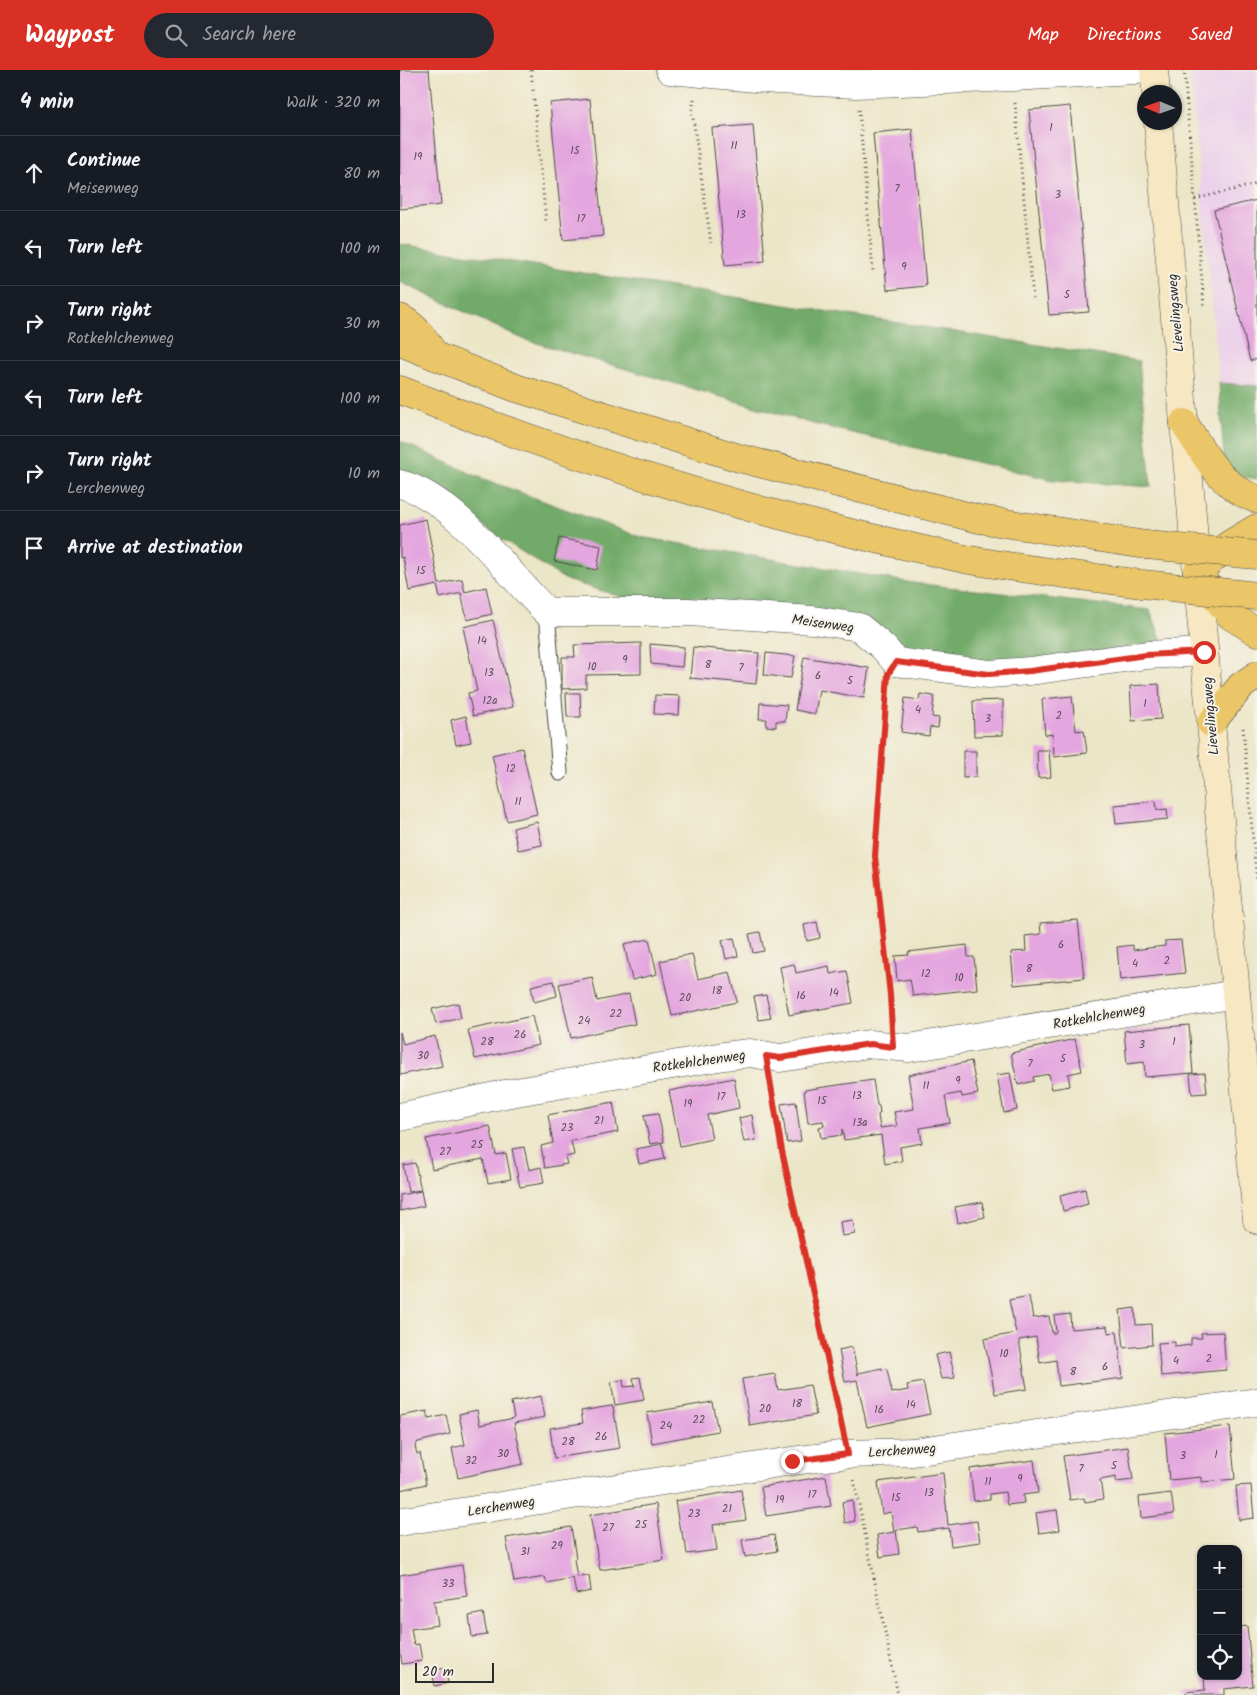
<!DOCTYPE html>
<html lang="en">
<head>
<meta charset="utf-8">
<style>
	body { margin:0; font-family:Kalam,sans-serif; background:#242831; color:#f1f3f6 }
	.controls { position:absolute; right:15px; bottom:15px; display:grid; overflow:hidden; border-radius:10px; box-shadow:0 1px 4px #0004 }
	.controls button { width:45px; height:45px; display:grid; place-items:center; padding:0; border:0; border-bottom:1px solid #363941; background:#171b24; color:#f1f3f6; font:25px sans-serif }
	.compass { position:absolute; left:737px; top:15px; width:45px; height:45px; border-radius:50%; background:#171b24; box-shadow:0 1px 4px #0004; rotate:272deg }
	.scale { position:absolute; left:15px; bottom:12px; width:79px; box-sizing:border-box; padding-left:5px; border:2px solid #2b2b2b; border-top:0; font-size:14px; line-height:18px; white-space:nowrap; color:#2b2b2b; -webkit-text-stroke:4px #f7f3e8; paint-order:stroke }
	.stop { position:absolute; width:15px; height:15px; margin:-11px; border:4px solid #d93025; border-radius:50%; background:#fff }
	.stop.end { background:#d93025; border-color:#fff; box-shadow:0 1px 5px #0008 }
	.list { margin:0; padding:0; list-style:none }
	h2 { display:flex; justify-content:space-between; align-items:center; height:65px; margin:0; padding:0 20px; font-size:21px }
	h2 small { font-size:16px; font-weight:400; color:#9ea1a6 }
	.list li { display:grid; grid-template-columns:32px 1fr auto; gap:15px; align-items:center; box-sizing:border-box; height:75px; padding:0 20px; border-top:1px solid #363941 }
	.list b { display:block; font-size:19px; white-space:nowrap }
	.list p { margin:0; font-size:16px; white-space:nowrap; color:#9ea1a6 }
	.list em { font-size:16px; font-style:normal; color:#9ea1a6 }
	.icon { flex:none; width:28px; height:28px; fill:none; stroke:currentColor; stroke-width:2; stroke-linecap:round; stroke-linejoin:round }
	.map { position:relative; flex:none; width:857px; height:1625px; overflow:hidden }
	header { display:flex; align-items:center; gap:30px; box-sizing:border-box; height:70px; padding:0 25px; background:#d93025; color:#fff }
	header strong { font-size:24px }
	nav { display:flex; gap:28px; margin-inline-start:auto; font-size:18px }
	.search { width:350px; height:45px; background:#242831; display:flex; align-items:center; gap:12px; box-sizing:border-box; padding:0 18px; border-radius:28px; color:#9ea1a6; font-size:19px }
	main { display:flex }
	aside { flex:1; background:#171b24 }
	.map>svg:first-child { display:block }
</style>
</head>
<body>
<header>
<strong>Waypost</strong>
<div class="search"><svg class="icon" aria-label="search" viewBox="0 0 24 24"><circle cx="10" cy="10" r="6"/><path d="M15 15l6 6"/></svg>Search here</div>
<nav><a>Map</a><a>Directions</a><a>Saved</a></nav>
</header>
<main>
<aside>
<h2>4 min<small>Walk · 320 m</small></h2>
<ul class="list">
<li><svg class="icon" aria-label="ahead" viewBox="0 0 24 24"><path d="M12 20V5M6 11l6-6 6 6"/></svg><div><b>Continue</b><p>Meisenweg</p></div><em>80 m</em></li>
<li><svg class="icon" aria-label="left" viewBox="0 0 24 24"><path d="M17 20v-9H6M10 6l-5 5 5 5"/></svg><div><b>Turn left</b></div><em>100 m</em></li>
<li><svg class="icon" aria-label="right" viewBox="0 0 24 24"><path d="M7 20v-9h11M14 6l5 5-5 5"/></svg><div><b>Turn right</b><p>Rotkehlchenweg</p></div><em>30 m</em></li>
<li><svg class="icon" aria-label="left" viewBox="0 0 24 24"><path d="M17 20v-9H6M10 6l-5 5 5 5"/></svg><div><b>Turn left</b></div><em>100 m</em></li>
<li><svg class="icon" aria-label="right" viewBox="0 0 24 24"><path d="M7 20v-9h11M14 6l5 5-5 5"/></svg><div><b>Turn right</b><p>Lerchenweg</p></div><em>10 m</em></li>
<li><svg class="icon" aria-label="arrive" viewBox="0 0 24 24"><path d="M6 21V4h12l-3 4 3 4H6"/></svg><div><b>Arrive at destination</b></div></li>
</ul>
</aside>
<div class="map">
<svg width="857" height="1625" viewBox="0 0 857 1625">
	<rect width="100%" height="100%" fill="#f7f3e8"/>
	<filter id="ink" filterUnits="userSpaceOnUse"><feTurbulence type="fractalNoise" baseFrequency=".02" numOctaves="2"/><feDisplacementMap in="SourceGraphic" scale="10" xChannelSelector="R" yChannelSelector="G"/><feConvolveMatrix kernelMatrix="1 2 1 2 8 2 1 2 1" color-interpolation-filters="sRGB"/></filter>
	<filter id="wash" filterUnits="userSpaceOnUse"><feTurbulence type="fractalNoise" baseFrequency=".0096" numOctaves="4" result="noise"/><feDisplacementMap in="SourceGraphic" scale="20" xChannelSelector="R" yChannelSelector="G"/><feGaussianBlur stdDeviation="1.12" result="paint"/><feColorMatrix in="noise" values="0 0 0 0 0 0 0 0 0 0 0 0 0 0 0 0 0 1.4 0 .05"/><feComposite in="paint" operator="in"/></filter>
	<g filter="url(#wash)">
		<rect width="100%" height="100%" fill="#ece6c8"/>
		<path fill="#ecd1ea" d="M790 0H857V316L819 313Z"/>
		<g fill="#72ab69" stroke="#4e6b4a">
			<path d="M0 174 739 291 751 417 653 410 414 354 123 269 0 212Z"/>
			<path d="M819 313 857 316V409L839 406 824 391Z"/>
			<path d="M0 371 76 406 240 467 513 513 750 540 762 571 608 597 524 585 506 575 474 552 242 533 166 510 99 467 22 412 0 405Z"/>
		</g>
		<g id="blocks">
			<g fill="#e4a6df">
				<path d="M0 0H29L41 135 0 139Z"/>
				<path d="M190 29 203 166 163 170 150 33Z"/>
				<path d="M670 36 689 242 649 245 629 40Z"/>
				<path d="M353 55 365 191 325 195 312 58Z"/>
				<path d="M512 59 526 216 487 220 473 63Z"/>
				<path d="M857 130V289L850 291 814 140Z"/>
				<path d="M26 449 39 514 62 509 65 522 86 517 92 544 67 550 61 523 40 528 37 515 9 521 3 487 0 488V455Z"/>
				<path d="M159 468 201 476 197 500 154 491Z"/>
				<path d="M93 550 113 637 73 646 68 623 77 621 63 557Z"/>
				<path d="M241 573V604L186 605V618L162 619V587H175L174 575Z"/>
				<path d="M250 574 284 577 282 597 251 594Z"/>
				<path d="M293 577 359 583 356 614 290 608Z"/>
				<path d="M366 583 395 586 391 608 364 605Z"/>
				<path d="M404 587 469 598 464 628 419 620 415 644 395 640Z"/>
				<path d="M759 614 761 649 732 651 730 616Z"/>
				<path d="M166 623H180L181 647H167Z"/>
				<path d="M520 624 534 626 532 647 539 648 538 658 530 657 529 666 501 662 505 628 519 630Z"/>
				<path d="M255 625 280 626 279 645 254 644Z"/>
				<path d="M672 626 676 661 684 660 687 683 654 687 653 664 645 665 642 629Z"/>
				<path d="M603 630V665L574 666 573 631Z"/>
				<path d="M360 633 387 635 385 651H376V657L366 656 367 649H359Z"/>
				<path d="M66 646 71 672 56 675 51 650Z"/>
				<path d="M122 678 137 744 107 751 92 685Z"/>
				<path d="M637 680H649L651 707 638 708Z"/>
				<path d="M563 681H576V707L563 708Z"/>
				<path d="M756 731 757 740 767 739 768 749 716 754 714 735Z"/>
				<path d="M137 752 142 775 118 780 113 758Z"/>
				<path d="M678 850 684 908 614 915 611 882 626 881 625 866 641 864 640 853Z"/>
				<path d="M417 852 420 868 407 871 404 855Z"/>
				<path d="M360 862 364 881 353 883 349 864Z"/>
				<path d="M334 868 338 886 326 889 322 870Z"/>
				<path d="M249 869 257 904 232 910 224 874Z"/>
				<path d="M781 870 785 903 720 910 717 877 733 875V880L765 876V871Z"/>
				<path d="M567 875 568 887H574L577 919 513 926 510 909 497 911 495 886 509 885 508 882Z"/>
				<path d="M292 884 298 909 330 902 337 932 272 946 260 891Z"/>
				<path d="M394 894 396 903 429 896 430 904 447 901 453 933 389 945 380 897Z"/>
				<path d="M192 907 197 931 229 924 235 954 171 968 159 914Z"/>
				<path d="M154 911 157 926 134 932 131 916Z"/>
				<path d="M366 925 371 948 359 950 354 927Z"/>
				<path d="M58 933 61 948 36 954 32 939Z"/>
				<path d="M132 946 139 975 75 989 68 960Z"/>
				<path d="M789 955 793 1003 745 1007 744 992 727 994 724 961Z"/>
				<path d="M0 962 3 974 35 966 42 996 0 1005Z"/>
				<path d="M675 969 682 1001 668 1004 670 1016 652 1019 649 1004 633 1007 634 1011 618 1015 611 983Z"/>
				<path d="M571 991 578 1024 562 1027 561 1023 545 1026 550 1053 520 1058 522 1073 500 1077 502 1091 485 1094 481 1065 444 1070 442 1059V1065L421 1068 419 1057 424 1056 423 1051 408 1053 404 1020 473 1010 477 1035 479 1036 480 1043 478 1045 480 1058 497 1056 494 1042 514 1039 508 1005Z"/>
				<path d="M610 1003 617 1040 604 1043 597 1005Z"/>
				<path d="M805 1003 807 1023 792 1024 790 1004Z"/>
				<path d="M334 1008 339 1038 307 1045 312 1069 280 1076 269 1021Z"/>
				<path d="M213 1032 218 1062 171 1071 174 1085 165 1087 167 1094 145 1098 141 1076 153 1073 148 1045Z"/>
				<path d="M396 1032 401 1071 387 1073 381 1034Z"/>
				<path d="M258 1043 264 1072 250 1074 244 1045Z"/>
				<path d="M352 1045 356 1070 344 1072 339 1048Z"/>
				<path d="M90 1056 96 1085 106 1083 111 1109 88 1113 83 1089 32 1099 26 1069Z"/>
				<path d="M262 1074 265 1089 239 1094 236 1079Z"/>
				<path d="M124 1077 129 1100 141 1097 144 1113 120 1117 112 1079Z"/>
				<path d="M15 1093 21 1120 8 1122 3 1095Z"/>
				<path d="M685 1119 688 1134 663 1141 660 1125Z"/>
				<path d="M21 1121 24 1136 0 1141V1125Z"/>
				<path d="M582 1132 585 1147 558 1153 555 1137Z"/>
				<path d="M453 1150 455 1164 442 1166 440 1152Z"/>
				<path d="M629 1226 633 1248 649 1246 652 1263H655L656 1261 654 1246 670 1244 671 1259 707 1256 708 1263 717 1262 723 1308 659 1316 656 1290 640 1293 636 1267 619 1270 627 1319 595 1324 584 1269 616 1263 609 1230Z"/>
				<path d="M735 1238 736 1255 751 1254 752 1275 724 1278 720 1240Z"/>
				<path d="M823 1262 826 1300 761 1306 758 1273 775 1272V1277L791 1275V1268H802L801 1263Z"/>
				<path d="M452 1277 458 1305 459 1303 482 1298V1300L487 1299 492 1323 508 1320 507 1315 523 1312 530 1344 467 1357 457 1310 445 1312 439 1280Z"/>
				<path d="M549 1282 555 1308 541 1309 535 1285Z"/>
				<path d="M375 1304 378 1320 410 1315 416 1345 350 1356 342 1309Z"/>
				<path d="M240 1307 244 1330 215 1335 211 1312 223 1310 224 1317 235 1316 233 1308Z"/>
				<path d="M141 1326 145 1347 114 1353 123 1394 58 1408 52 1378 65 1375 59 1344 77 1340 80 1355 114 1348 111 1332Z"/>
				<path d="M312 1332 318 1361 252 1373 247 1343Z"/>
				<path d="M211 1336H213L220 1378 154 1388 150 1358 183 1353 181 1341Z"/>
				<path d="M27 1341 29 1349 46 1345 50 1364 18 1372 15 1376 17 1384 20 1383 26 1414 0 1420V1346Z"/>
				<path d="M830 1356 835 1409 802 1412V1407L769 1410 765 1363Z"/>
				<path d="M728 1377 733 1410 716 1412V1407L700 1410 703 1429 685 1432 684 1428 670 1430 663 1386Z"/>
				<path d="M634 1390 638 1423 623 1425 624 1433 607 1435 605 1422 590 1424V1429L574 1431 570 1399Z"/>
				<path d="M543 1403 548 1455 577 1451 580 1472 551 1476 549 1458 518 1462 517 1457 496 1460 499 1484 480 1487 477 1465 494 1462 491 1442 482 1444 478 1412Z"/>
				<path d="M426 1406 431 1436 366 1446 361 1417Z"/>
				<path d="M851 1415 854 1448 839 1450 836 1416Z"/>
				<path d="M341 1420 346 1450 313 1455 317 1480 287 1484 285 1470H283L282 1461H280L275 1431Z"/>
				<path d="M771 1423 774 1444 741 1448 739 1427Z"/>
				<path d="M452 1430 455 1451 445 1453 442 1432Z"/>
				<path d="M256 1434 264 1490 200 1500 190 1445Z"/>
				<path d="M657 1440 660 1460 639 1463 636 1443Z"/>
				<path d="M171 1457 176 1488 174 1489 177 1507 189 1506 191 1521 176 1524 173 1508 147 1513 145 1507 114 1512 106 1468Z"/>
				<path d="M374 1465 377 1481 345 1487 342 1470Z"/>
				<path d="M62 1495 67 1526 34 1531 38 1555 11 1559 14 1575 19 1574 22 1591 2 1594 0 1580V1505Z"/>
				<path d="M83 1543 87 1565 72 1567 69 1546Z"/>
				<path d="M847 1556 853 1616 824 1619V1625H786V1622L805 1620 804 1606H838V1557Z"/>
				<path d="M45 1598 48 1613 35 1616 32 1601Z"/>
			</g>
		</g>
	</g>
	<g filter="url(#ink)">
		<use href="#blocks" fill-opacity="0" stroke="#484743" stroke-width="1"/>
		<g fill="none" stroke-linecap="round" stroke-linejoin="round">
			<defs>
				<path id="lane" d="M147 542 160 703"/>
				<g id="street">
					<path d="M270 0 377 10 456 14 612 7 734 0"/>
					<path d="M0 414C55 428 107 503 147 542H288L413 550 459 557 483 577 496 592 589 604 630 601 747 585 804 582"/>
					<path d="M0 1047 105 1024 324 986 350 983 380 988 469 974 509 978 836 924"/>
					<path d="M0 1452 10 1450 392 1391 449 1384 513 1382 857 1332"/>
				</g>
				<g id="secondary">
					<path d="M754 0 756 22"/>
					<path d="M758 52 797 503 857 1150"/>
				</g>
				<g id="highway">
					<path d="M0 248C16 256 26 271 35 286"/>
					<path d="M0 272 116 318 339 388 579 449 746 475"/>
					<path d="M0 320C153 381 311 431 472 468 504 475 537 483 570 490 626 500 685 506 742 514"/>
					<path d="M784 353C804 383 821 418 857 429"/>
					<path d="M857 458 827 476 797 503 831 546 857 562"/>
					<path d="M811 653 841 616 857 605"/>
				</g>
			</defs>
			<use href="#lane" stroke="#484743" stroke-width="17"/>
			<use href="#street" stroke="#484743" stroke-width="29"/>
			<use href="#secondary" stroke="#484743" stroke-width="29"/>
			<use href="#highway" stroke="#484743" stroke-width="29"/>
			<g stroke="#484743" stroke-width="3" stroke-dasharray="1 4" stroke-linecap="butt">
				<path d="M131 0 146 152"/>
				<path d="M784 0 804 236"/>
				<path d="M294 29 292 41 311 173"/>
				<path d="M615 33 633 228"/>
				<path d="M459 40 473 201"/>
				<path d="M795 129 857 114"/>
				<path d="M487 617 475 787 492 950"/>
				<path d="M843 658 857 814"/>
				<path d="M370 1014 382 1081 443 1358"/>
				<path d="M454 1410 498 1625"/>
			</g>
			<use href="#lane" stroke="#fff" stroke-width="15"/>
			<use href="#street" stroke="#fff" stroke-width="28"/>
			<use href="#secondary" stroke="#f7e8c3" stroke-width="28"/>
			<use href="#highway" stroke="#ebc669" stroke-width="28"/>
			<defs>
				<g id="highway-bridge">
					<path d="M746 475 857 485"/>
					<path d="M742 514 857 526"/>
				</g>
			</defs>
			<use href="#highway-bridge" stroke="#484743" stroke-width="29" stroke-linecap="butt"/>
			<use href="#highway-bridge" stroke="#ebc669" stroke-width="28"/>
		</g>
	</g>
	<g fill="none" stroke-linecap="round" stroke-linejoin="round" filter="url(#ink)">
		<path stroke="#d93025" stroke-width="6" d="M392 1391 448 1384 382 1081 366 986 380 988 470 974 493 977 490 925 475 786 488 604 496 592 589 604 630 601 746 585 804 582"/>
	</g>
	<g text-anchor="middle" stroke-width="4" stroke-linejoin="round" paint-order="stroke">
		<g font-size="11" fill="#594a58">
			<text x="651" y="61">1</text>
			<text x="334" y="79">11</text>
			<text x="175" y="84">15</text>
			<text x="18" y="90">19</text>
			<text x="497" y="122">7</text>
			<text x="658" y="128">3</text>
			<text x="341" y="148">13</text>
			<text x="181" y="152">17</text>
			<text x="504" y="200">9</text>
			<text x="667" y="228">5</text>
			<text x="21" y="504">15</text>
			<text x="82" y="574">14</text>
			<text x="225" y="593">9</text>
			<text x="308" y="598">8</text>
			<text x="192" y="600">10</text>
			<text x="341" y="601">7</text>
			<text x="89" y="606">13</text>
			<text x="418" y="609">6</text>
			<text x="450" y="614">5</text>
			<text x="90" y="634">12a</text>
			<text x="745" y="637">1</text>
			<text x="518" y="643">4</text>
			<text x="659" y="649">2</text>
			<text x="588" y="652">3</text>
			<text x="111" y="702">12</text>
			<text x="118" y="735">11</text>
			<text x="661" y="878">6</text>
			<text x="767" y="894">2</text>
			<text x="735" y="897">4</text>
			<text x="629" y="902">8</text>
			<text x="526" y="907">12</text>
			<text x="559" y="911">10</text>
			<text x="317" y="924">18</text>
			<text x="434" y="926">14</text>
			<text x="401" y="929">16</text>
			<text x="285" y="931">20</text>
			<text x="216" y="947">22</text>
			<text x="184" y="954">24</text>
			<text x="120" y="968">26</text>
			<text x="87" y="975">28</text>
			<text x="774" y="975">1</text>
			<text x="742" y="978">3</text>
			<text x="23" y="989">30</text>
			<text x="663" y="992">5</text>
			<text x="630" y="997">7</text>
			<text x="558" y="1014">9</text>
			<text x="526" y="1019">11</text>
			<text x="457" y="1029">13</text>
			<text x="321" y="1030">17</text>
			<text x="422" y="1034">15</text>
			<text x="288" y="1037">19</text>
			<text x="199" y="1054">21</text>
			<text x="460" y="1056">13a</text>
			<text x="167" y="1061">23</text>
			<text x="77" y="1078">25</text>
			<text x="45" y="1085">27</text>
			<text x="604" y="1287">10</text>
			<text x="809" y="1292">2</text>
			<text x="776" y="1294">4</text>
			<text x="705" y="1300">6</text>
			<text x="673" y="1305">8</text>
			<text x="397" y="1337">18</text>
			<text x="511" y="1338">14</text>
			<text x="365" y="1342">20</text>
			<text x="479" y="1343">16</text>
			<text x="299" y="1353">22</text>
			<text x="266" y="1359">24</text>
			<text x="201" y="1370">26</text>
			<text x="168" y="1375">28</text>
			<text x="103" y="1387">30</text>
			<text x="816" y="1388">1</text>
			<text x="783" y="1389">3</text>
			<text x="71" y="1394">32</text>
			<text x="714" y="1399">5</text>
			<text x="681" y="1402">7</text>
			<text x="620" y="1412">9</text>
			<text x="588" y="1415">11</text>
			<text x="529" y="1426">13</text>
			<text x="412" y="1428">17</text>
			<text x="496" y="1431">15</text>
			<text x="380" y="1433">19</text>
			<text x="327" y="1442">21</text>
			<text x="294" y="1447">23</text>
			<text x="241" y="1458">25</text>
			<text x="208" y="1461">27</text>
			<text x="157" y="1479">29</text>
			<text x="125" y="1485">31</text>
			<text x="48" y="1517">33</text>
		</g>
		<g font-size="14" fill="#2b2b2b" stroke="#f7f3e8">
			<text transform="translate(775 243) rotate(-95)" y="5">Lievelingsweg</text>
			<text transform="translate(423 553) rotate(8)" y="5">Meisenweg</text>
			<text transform="translate(810 646) rotate(-95)" y="5">Lievelingsweg</text>
			<text transform="translate(699 946) rotate(-10)" y="5">Rotkehlchenweg</text>
			<text transform="translate(299 991) rotate(-8)" y="5">Rotkehlchenweg</text>
			<text transform="translate(502 1380) rotate(-4)" y="5">Lerchenweg</text>
			<text transform="translate(101 1436) rotate(-9)" y="5">Lerchenweg</text>
		</g>
	</g>
</svg>
<div class="controls">
<button>+</button>
<button>−</button>
<button><svg class="icon" aria-label="locate" viewBox="0 0 24 24"><circle cx="12" cy="12" r="6"/><path d="M12 2v4M12 18v4M2 12h4M18 12h4"/></svg></button>
</div>
<svg class="compass" viewBox="-18 -18 36 36"><path d="M0-13l5 13h-10z" fill="#e53935"/><path d="M0 13l5-13h-10z" fill="#9ea1a6"/></svg>
<div class="scale">20 m</div>
<div class="stop" style="left:804px;top:582px"></div>
<div class="stop end" style="left:392px;top:1391px"></div>
</div>
</main>
</body>
</html>
